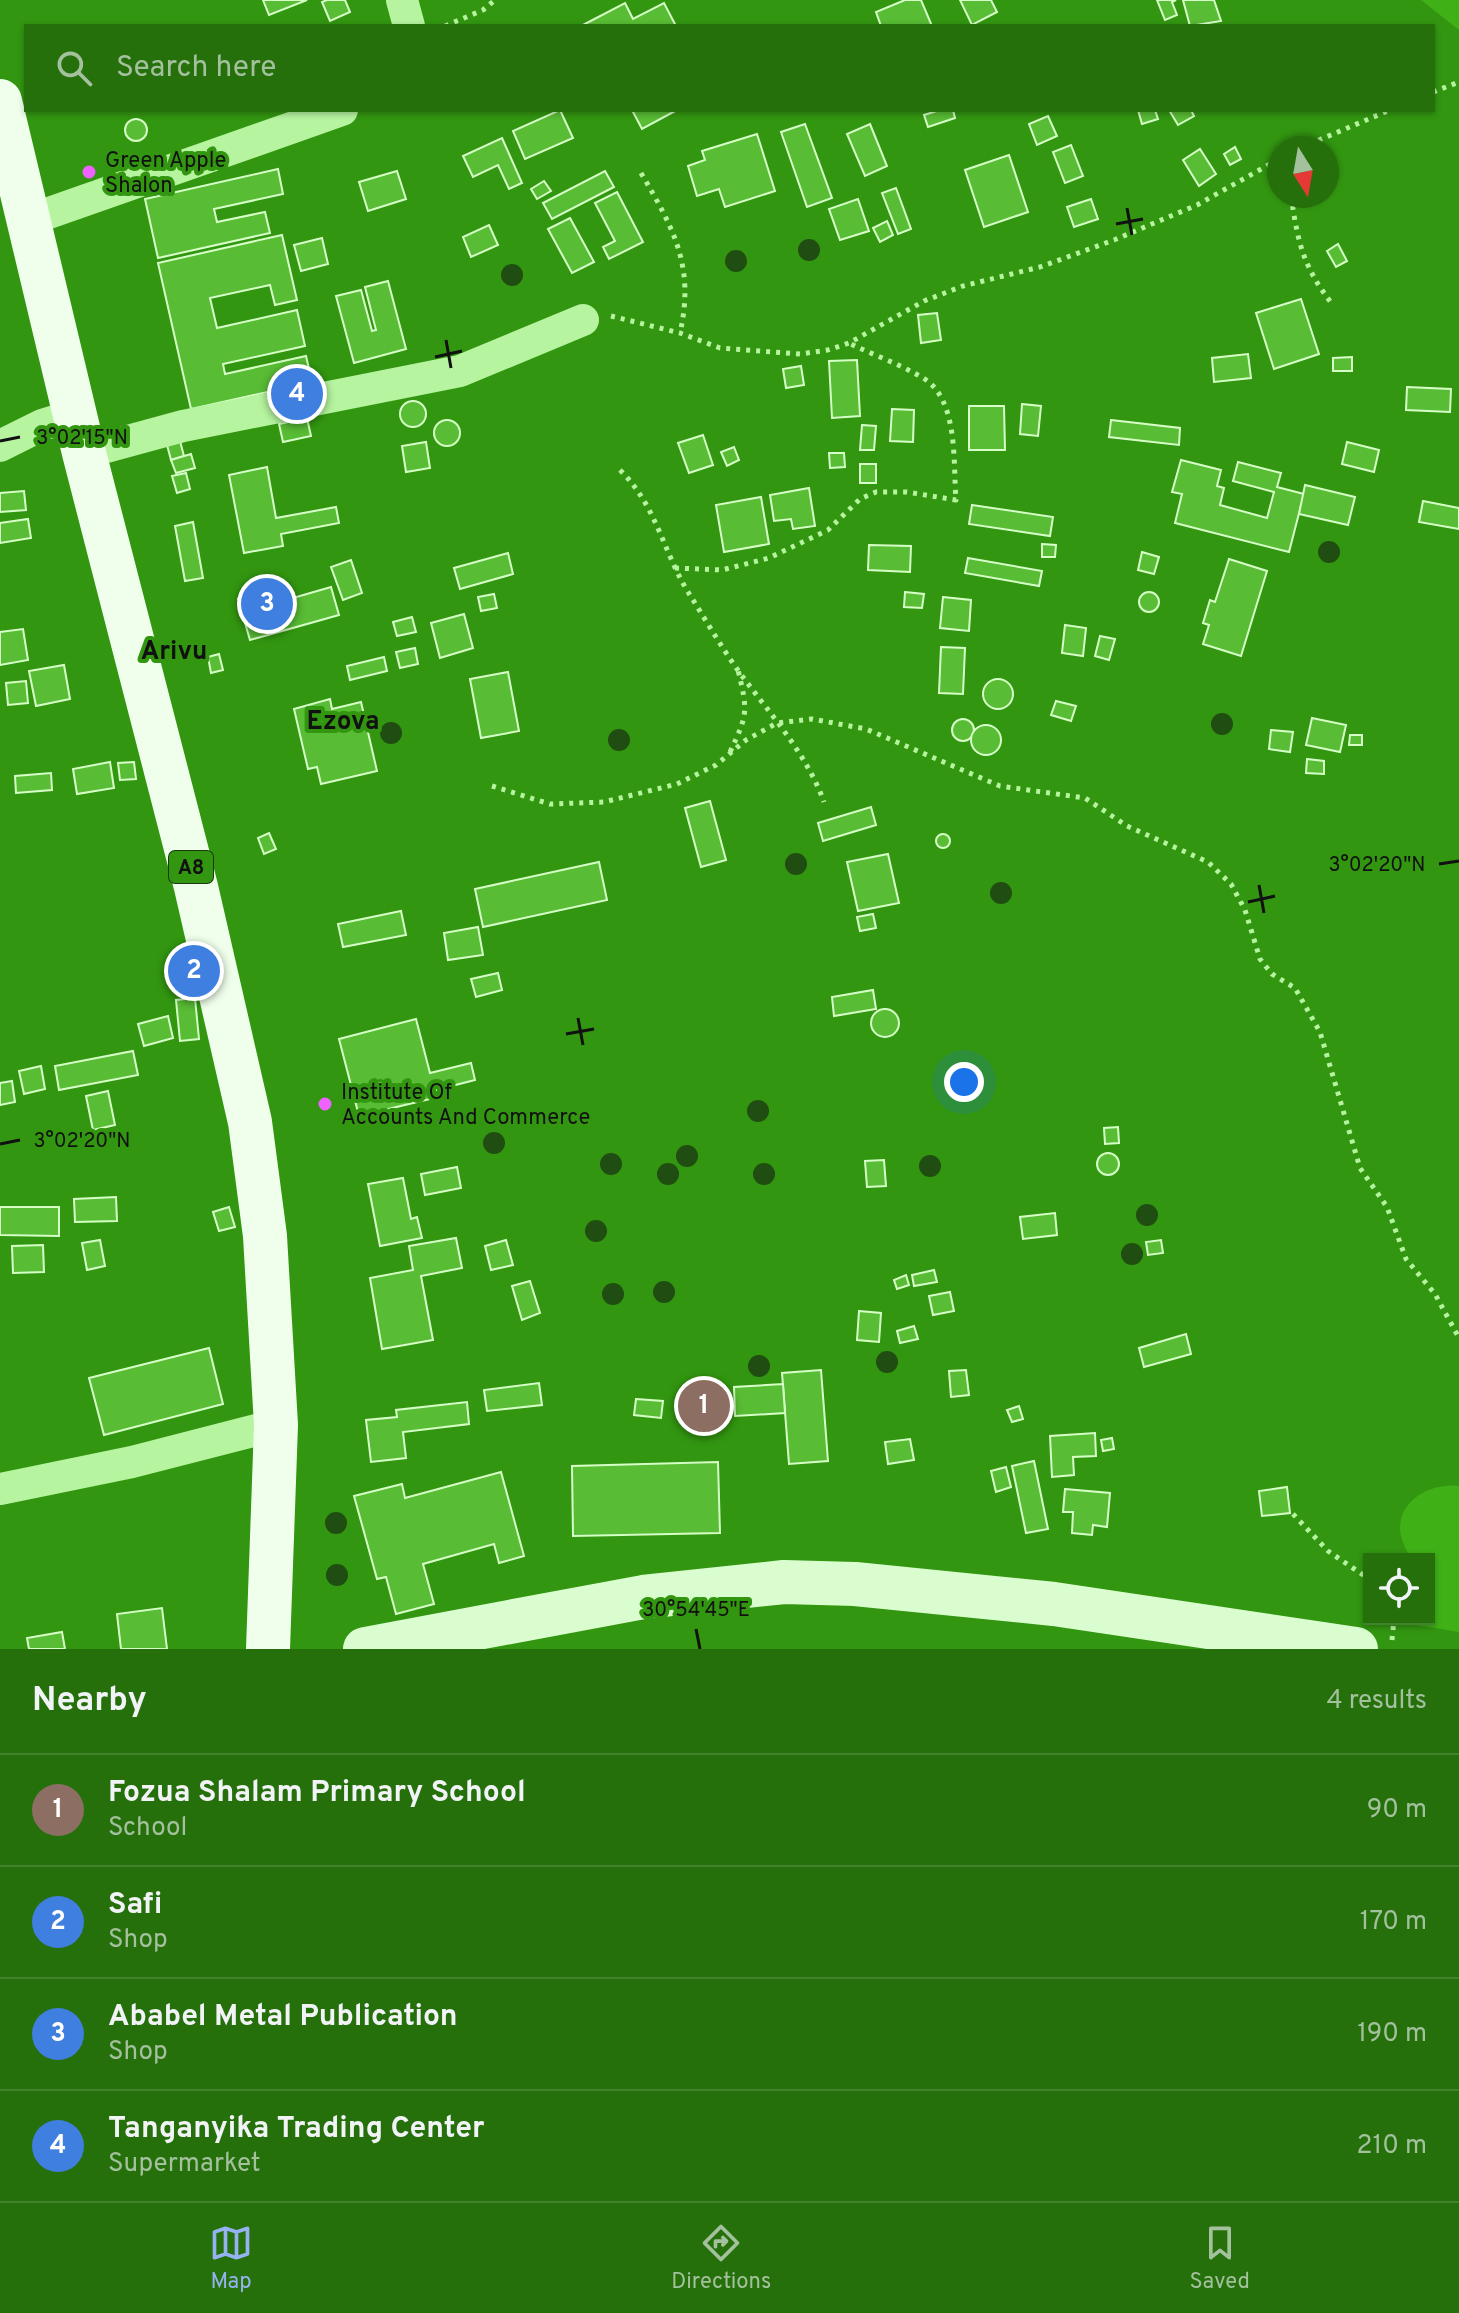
<!DOCTYPE html>
<html lang="en">
<head>
<meta charset="utf-8">
<style>
	body { margin:0; font-family:Overpass,sans-serif; background:#2e7515; color:#f1f3f6 }
	.controls { position:absolute; right:24px; bottom:24px; display:grid; overflow:hidden; border-radius:0px; box-shadow:0 2px 6px #0004 }
	.controls button { width:72px; height:72px; display:grid; place-items:center; padding:0; border:0; border-bottom:2px solid #42822d; background:#26700c; color:#f1f3f6; font:40px sans-serif }
	.compass { position:absolute; left:1267px; top:136px; width:72px; height:72px; border-radius:50%; background:#26700c; box-shadow:0 2px 6px #0004; rotate:169deg }
	.you { position:absolute; left:964px; top:1082px; width:28px; height:28px; margin:-20px; border:6px solid #fff; border-radius:50%; background:#1a73e8; box-shadow:0 0 0 12px #1a73e833 }
	.badge { display:grid; place-items:center; width:52px; height:52px; border-radius:50%; background:#95b2f1; color:#fff; font-size:26px; font-weight:700 }
	.pin { position:absolute; translate:-50% -50%; border:4px solid #fff; box-shadow:0 2px 8px #0006 }
	.list { margin:0; padding:0; list-style:none }
	h2 { display:flex; justify-content:space-between; align-items:center; height:104px; margin:0; padding:0 32px; font-size:34px }
	h2 small { font-size:26px; font-weight:400; color:#a4c19d }
	.list li { display:grid; grid-template-columns:52px 1fr auto; gap:24px; align-items:center; box-sizing:border-box; height:112px; padding:0 32px; border-top:2px solid #42822d }
	.list b { display:block; font-size:30px; white-space:nowrap }
	.list p { margin:0; font-size:26px; white-space:nowrap; color:#a4c19d }
	.list em { font-size:26px; font-style:normal; color:#a4c19d }
	.icon { flex:none; width:44px; height:44px; fill:none; stroke:currentColor; stroke-width:2; stroke-linecap:round; stroke-linejoin:round }
	.map { position:relative; flex:none; width:1459px; height:1649px; overflow:hidden }
	.search { position:absolute; background:#26700c; box-shadow:0 2px 6px #0004; left:24px; right:24px; top:24px; height:88px; display:flex; align-items:center; gap:20px; box-sizing:border-box; padding:0 28px; border-radius:0px; color:#a4c19d; font-size:30px }
	.sheet { height:552px; background:#26700c }
	nav { display:flex; justify-content:space-around; align-items:center; box-sizing:border-box; height:112px; border-top:2px solid #42822d; background:#26700c; font-size:22px; color:#a4c19d }
	nav a { display:grid; justify-items:center; gap:4px }
	nav .on { color:#95b2f1 }
	.map>svg:first-child { display:block }
</style>
</head>
<body>
<div class="map">
<svg width="1459" height="1649" viewBox="0 0 1459 1649">
	<rect width="100%" height="100%" fill="#329610"/>
	<g fill="#40b017">
		<path d="M1421 0H1459V30Z"/>
		<path d="M1459 1486V1632L1411 1624 1413 1619H1429V1559H1410C1407 1550 1400 1539 1400 1529 1400 1498 1433 1483 1459 1486Z"/>
	</g>
	<g fill="#58bc34" stroke="#d6fec7" stroke-width="2">
		<path d="M263 0H307L269 15Z"/>
		<path d="M327 0H345L350 12 330 21 322 2Z"/>
		<path d="M905 0H921L932 26H881L876 12Z"/>
		<path d="M960 0H991L997 12 972 25Z"/>
		<path d="M1157 0H1176L1172 2 1177 15 1165 20Z"/>
		<path d="M1183 0H1214L1221 21 1190 26Z"/>
		<path d="M625 3 633 19 664 3 676 26H581Z"/>
		<path d="M560 110 573 138 525 159 513 131Z"/>
		<path d="M632 110H677L642 129Z"/>
		<path d="M940 110H953L955 118 928 127 924 115Z"/>
		<path d="M1138 110H1155L1158 119 1142 124Z"/>
		<path d="M1169 110H1191L1194 116 1178 125Z"/>
		<path d="M1048 116 1057 136 1037 145 1029 124Z"/>
		<circle cx="136" cy="130" r="11"/>
		<path d="M805 124 832 198 807 207 781 132Z"/>
		<path d="M870 124 887 166 865 176 847 134Z"/>
		<path d="M757 134 775 191 725 207 719 189 697 196 688 166 705 160 702 151Z"/>
		<path d="M502 138 522 183 509 189 498 165 473 177 463 156Z"/>
		<path d="M1071 145 1083 176 1065 183 1053 152Z"/>
		<path d="M1235 147 1241 159 1230 165 1224 154Z"/>
		<path d="M1200 149 1216 174 1199 186 1183 160Z"/>
		<path d="M1009 155 1028 212 984 227 965 170Z"/>
		<path d="M278 169 283 194 214 209 217 222 265 212 270 233 158 258 145 199Z"/>
		<path d="M397 171 406 199 368 211 359 182Z"/>
		<path d="M605 171 614 187 552 219 543 203Z"/>
		<path d="M544 181 551 191 537 199 531 189Z"/>
		<path d="M896 188 911 229 898 234 882 193Z"/>
		<path d="M617 192 643 242 609 259 603 247 615 241 595 203Z"/>
		<path d="M858 199 869 231 840 240 829 209Z"/>
		<path d="M1091 199 1098 219 1074 227 1067 207Z"/>
		<path d="M570 218 594 262 572 273 548 229Z"/>
		<path d="M887 221 893 235 880 242 873 228Z"/>
		<path d="M489 225 498 245 471 257 463 237Z"/>
		<path d="M282 235 297 300 275 305 270 285 210 298 217 328 297 310 305 346 223 364 225 374 306 356 312 382 191 409 158 263Z"/>
		<path d="M322 238 328 264 301 271 294 245Z"/>
		<path d="M1338 244 1347 261 1336 267 1327 251Z"/>
		<path d="M388 281 406 349 354 363 336 296 361 290 372 331 376 330 365 287Z"/>
		<path d="M1301 299 1319 354 1274 369 1256 313Z"/>
		<path d="M937 313 941 340 921 343 918 315Z"/>
		<path d="M1248 354 1251 378 1214 382 1212 358Z"/>
		<path d="M1352 357V371H1333V358Z"/>
		<path d="M857 360 860 416 832 418 829 361Z"/>
		<path d="M801 366 804 385 786 388 783 369Z"/>
		<path d="M1407 387 1451 389 1450 412 1406 410Z"/>
		<circle cx="413" cy="414" r="13"/>
		<path d="M1022 404 1041 406 1038 436 1020 434Z"/>
		<path d="M969 406H1004L1005 450H969Z"/>
		<path d="M892 409 914 410 913 442 890 441Z"/>
		<path d="M307 418 311 436 283 442 279 424Z"/>
		<path d="M1111 420 1180 428 1179 445 1109 437Z"/>
		<circle cx="447" cy="433" r="13"/>
		<path d="M862 425 876 426 874 450H860Z"/>
		<path d="M703 435 713 465 689 473 678 443Z"/>
		<path d="M180 441 184 456 171 460 167 445Z"/>
		<path d="M426 442 430 468 406 472 402 446Z"/>
		<path d="M1347 442 1379 450 1374 472 1342 464Z"/>
		<path d="M734 447 739 460 727 466 721 452Z"/>
		<path d="M829 453H844L845 467 830 468Z"/>
		<path d="M191 454 195 468 176 473 171 460Z"/>
		<path d="M1181 460 1221 470 1217 486 1224 488 1220 505 1267 518 1274 492 1233 481 1238 462 1281 473 1277 487 1304 494 1289 552 1175 523 1182 494 1172 492Z"/>
		<rect x="860" y="464" width="16" height="19"/>
		<path d="M267 467 276 518 336 507 339 523 281 534 283 546 244 553 229 475Z"/>
		<path d="M186 473 190 489 177 493 172 476Z"/>
		<path d="M1305 485 1355 497 1348 525 1299 514Z"/>
		<path d="M809 488 815 526 793 529 791 519 774 521 770 495Z"/>
		<path d="M24 491 26 510 0 512V493Z"/>
		<path d="M761 497 769 544 724 552 716 505Z"/>
		<path d="M1423 501 1459 508V529L1419 522Z"/>
		<path d="M972 505 1053 517 1050 536 969 524Z"/>
		<path d="M28 519 31 538 0 543V523Z"/>
		<path d="M193 522 203 578 185 581 175 526Z"/>
		<path d="M1042 544 1056 545 1055 557H1042Z"/>
		<path d="M869 545 911 546 910 572 868 570Z"/>
		<path d="M1142 552 1159 557 1154 574 1138 570Z"/>
		<path d="M508 553 513 574 460 589 454 568Z"/>
		<path d="M968 558 1042 571 1039 586 965 573Z"/>
		<path d="M1229 559 1267 571 1241 656 1203 644 1209 625 1203 623 1210 600 1215 602Z"/>
		<path d="M351 560 362 593 343 600 331 567Z"/>
		<path d="M282 586 286 600 331 587 339 615 250 640 238 599Z"/>
		<path d="M905 592 924 594 922 608 904 607Z"/>
		<circle cx="1149" cy="602" r="10"/>
		<path d="M494 594 497 608 481 611 478 597Z"/>
		<path d="M943 597 971 600 969 631 940 628Z"/>
		<path d="M464 614 473 648 440 658 431 623Z"/>
		<path d="M412 617 416 632 397 636 393 622Z"/>
		<path d="M1065 625 1086 628 1083 656 1062 653Z"/>
		<path d="M23 629 28 660 0 665V632Z"/>
		<path d="M1100 636 1115 639 1109 660 1095 656Z"/>
		<path d="M941 647 965 648 963 694 939 693Z"/>
		<path d="M415 648 418 664 400 668 396 652Z"/>
		<path d="M219 654 223 670 211 673 208 657Z"/>
		<path d="M384 657 387 671 350 680 347 666Z"/>
		<path d="M64 665 70 699 36 706 29 671Z"/>
		<path d="M508 672 519 731 481 738 470 679Z"/>
		<circle cx="998" cy="694" r="15"/>
		<path d="M26 681 28 703 8 705 6 683Z"/>
		<path d="M330 699 332 709 361 702 377 771 321 784 317 767 308 769 294 709Z"/>
		<path d="M1056 701 1076 706 1071 721 1051 715Z"/>
		<path d="M1312 718 1346 725 1340 752 1306 745Z"/>
		<circle cx="963" cy="730" r="11"/>
		<circle cx="986" cy="740" r="15"/>
		<path d="M1271 730 1293 732 1290 752 1269 749Z"/>
		<path d="M1350 735H1362V745H1349Z"/>
		<path d="M1307 759 1324 761V774L1306 773Z"/>
		<path d="M110 762 114 788 77 794 73 769Z"/>
		<path d="M134 762 136 779 120 780 118 763Z"/>
		<path d="M51 773 52 790 16 793 15 776Z"/>
		<path d="M710 801 726 860 701 867 685 808Z"/>
		<path d="M871 807 876 825 823 841 818 823Z"/>
		<path d="M269 833 276 849 264 854 258 838Z"/>
		<circle cx="943" cy="841" r="7"/>
		<path d="M888 854 899 903 858 911 847 862Z"/>
		<path d="M599 862 607 900 483 927 475 889Z"/>
		<path d="M401 911 406 935 343 947 338 924Z"/>
		<path d="M873 914 876 928 860 931 857 917Z"/>
		<path d="M478 927 483 955 448 960 444 933Z"/>
		<path d="M498 973 502 990 476 997 471 979Z"/>
		<path d="M873 990 876 1009 834 1016 832 997Z"/>
		<path d="M195 998 199 1039 180 1041 176 1000Z"/>
		<circle cx="885" cy="1023" r="14"/>
		<path d="M168 1016 173 1038 144 1046 138 1024Z"/>
		<path d="M416 1019 430 1073 471 1063 475 1080 432 1091 434 1098 359 1116 339 1039Z"/>
		<path d="M133 1051 138 1075 59 1090 55 1066Z"/>
		<path d="M41 1066 45 1089 24 1094 19 1071Z"/>
		<path d="M12 1081 15 1102 0 1105V1083Z"/>
		<path d="M108 1091 115 1125 93 1130 86 1096Z"/>
		<path d="M1118 1127 1119 1143 1105 1144 1104 1128Z"/>
		<circle cx="1108" cy="1164" r="11"/>
		<path d="M884 1160 886 1186 867 1187 865 1161Z"/>
		<path d="M457 1167 461 1188 425 1195 421 1174Z"/>
		<path d="M403 1178 411 1219 417 1217 422 1238 380 1246 368 1184Z"/>
		<path d="M116 1197 117 1221 75 1222 74 1199Z"/>
		<path d="M0 1207H59V1236L0 1235Z"/>
		<path d="M229 1207 235 1227 219 1231 213 1212Z"/>
		<path d="M1055 1213 1057 1235 1023 1239 1020 1217Z"/>
		<path d="M456 1238 462 1268 421 1276 433 1340 382 1349 370 1278 413 1270 409 1246Z"/>
		<path d="M100 1240 105 1266 87 1270 82 1243Z"/>
		<path d="M506 1240 513 1265 491 1270 485 1246Z"/>
		<path d="M1161 1240 1163 1253 1148 1255 1146 1242Z"/>
		<path d="M43 1245 44 1272 13 1273 12 1246Z"/>
		<path d="M934 1270 937 1282 914 1286 912 1275Z"/>
		<path d="M906 1275 909 1285 897 1289 894 1280Z"/>
		<path d="M530 1281 540 1313 522 1320 512 1286Z"/>
		<path d="M950 1292 954 1311 933 1315 929 1296Z"/>
		<path d="M859 1311 881 1313 879 1342 857 1340Z"/>
		<path d="M914 1326 918 1339 900 1343 897 1331Z"/>
		<path d="M1186 1334 1191 1354 1144 1367 1139 1348Z"/>
		<path d="M209 1348 223 1404 104 1435 89 1378Z"/>
		<path d="M821 1370 828 1461 789 1464 782 1373Z"/>
		<path d="M966 1370 969 1395 951 1397 949 1371Z"/>
		<path d="M539 1383 542 1405 487 1411 484 1390Z"/>
		<path d="M783 1384 785 1413 735 1416 734 1387Z"/>
		<path d="M636 1399 663 1401 661 1418 634 1415Z"/>
		<path d="M467 1402 469 1424 403 1432 406 1458 371 1462 366 1420 397 1417 396 1410Z"/>
		<path d="M1019 1406 1023 1419 1012 1422 1007 1410Z"/>
		<path d="M1095 1433 1096 1456 1073 1457 1074 1475 1052 1477 1050 1436Z"/>
		<path d="M1112 1438 1114 1449 1103 1451 1101 1440Z"/>
		<path d="M910 1439 914 1460 888 1464 885 1442Z"/>
		<path d="M1034 1461 1048 1529 1026 1533 1012 1466Z"/>
		<path d="M718 1462 720 1533 573 1536 572 1466Z"/>
		<path d="M1006 1467 1011 1487 996 1492 991 1471Z"/>
		<path d="M501 1472 524 1556 499 1563 494 1544 423 1564 434 1604 396 1614 386 1577 377 1579 354 1496 402 1484 405 1498Z"/>
		<path d="M1287 1487 1290 1513 1262 1516 1259 1491Z"/>
		<path d="M1065 1489 1110 1493 1107 1527 1093 1525 1092 1535 1072 1533 1073 1512H1063Z"/>
		<path d="M162 1608 167 1649H121L117 1614Z"/>
		<path d="M62 1632 65 1649H29L27 1638Z"/>
	</g>
	<g fill="none" stroke-linecap="round" stroke-linejoin="round">
		<g stroke="#b6f49f" stroke-width="5" stroke-dasharray="4 6" stroke-linecap="butt">
			<path d="M445 26 483 10 495 0"/>
			<path d="M1433 92 1459 82"/>
			<path d="M1300 148 1390 110"/>
			<path d="M1273 163 1279 171"/>
			<path d="M641 173C674 229 695 267 680 333"/>
			<path d="M1291 196C1298 243 1303 267 1333 305"/>
			<path d="M611 316 680 333 720 348 800 354 828 350 849 343 924 301 963 286 1040 267 1114 240 1197 205 1279 159"/>
			<path d="M620 470C656 505 663 551 688 592 704 617 720 645 737 669 768 712 806 752 824 802"/>
			<path d="M675 568 722 570 769 558 828 530 860 499 876 492H907L956 500C953 464 959 399 923 378 900 364 873 355 849 343"/>
			<path d="M730 752C748 714 748 711 738 670"/>
			<path d="M492 786 550 804 604 802 677 784 716 765 746 740 777 723 812 719 866 729 1000 786 1085 798 1127 826 1208 862 1231 884 1245 910 1260 959 1272 974 1295 988 1320 1032 1360 1168 1387 1207 1406 1259 1435 1294 1459 1338"/>
			<path d="M1293 1514 1328 1551 1369 1579"/>
			<path d="M1392 1640 1394 1619"/>
		</g>
		<g stroke="#b6f49f" stroke-width="32">
			<path d="M402 0 409 26"/>
			<path d="M29 220 342 110"/>
			<path d="M0 446 42 425 74 415"/>
			<path d="M84 453 183 426 460 371 583 320"/>
			<path d="M0 1489 132 1462 276 1425"/>
		</g>
		<path stroke="#dafdcf" stroke-width="44" d="M365 1649 643 1597 784 1582 855 1584 1054 1604 1356 1649"/>
		<path stroke="#f0ffec" stroke-width="44" d="M0 101 84 453 196 887 250 1122 265 1236 276 1425 268 1649"/>
	</g>
	<g fill="#204d11">
		<circle cx="809" cy="250" r="11"/>
		<circle cx="736" cy="261" r="11"/>
		<circle cx="512" cy="275" r="11"/>
		<circle cx="1329" cy="552" r="11"/>
		<circle cx="1222" cy="724" r="11"/>
		<circle cx="391" cy="733" r="11"/>
		<circle cx="619" cy="740" r="11"/>
		<circle cx="796" cy="864" r="11"/>
		<circle cx="1001" cy="893" r="11"/>
		<circle cx="758" cy="1111" r="11"/>
		<circle cx="494" cy="1143" r="11"/>
		<circle cx="687" cy="1156" r="11"/>
		<circle cx="611" cy="1164" r="11"/>
		<circle cx="930" cy="1166" r="11"/>
		<circle cx="668" cy="1174" r="11"/>
		<circle cx="764" cy="1174" r="11"/>
		<circle cx="1147" cy="1215" r="11"/>
		<circle cx="596" cy="1231" r="11"/>
		<circle cx="1132" cy="1254" r="11"/>
		<circle cx="664" cy="1292" r="11"/>
		<circle cx="613" cy="1294" r="11"/>
		<circle cx="887" cy="1362" r="11"/>
		<circle cx="759" cy="1366" r="11"/>
		<circle cx="336" cy="1523" r="11"/>
		<circle cx="337" cy="1575" r="11"/>
	</g>
	<path fill="none" stroke="#111" stroke-width="3" d="M1127 208 1132 235M1116 224 1143 219M446 340 451 368M435 357 462 351M0 441 20 437M1439 864 1459 861M1259 885 1264 913M1248 902 1275 896M578 1018 583 1045M566 1034 594 1029M0 1144 20 1140M696 1629 700 1649"/>
	<g fill="#ee62ff" stroke="#329610" stroke-width="3">
		<circle cx="89" cy="172" r="8"/>
		<circle cx="325" cy="1104" r="8"/>
	</g>
	<g text-anchor="middle" stroke-width="8" stroke-linejoin="round" paint-order="stroke">
		<rect fill="#329610" stroke="#1b3911" stroke-width="2" x="169" y="851" width="44" height="32" rx="6"/>
		<g font-size="20" font-weight="bold" fill="#111">
			<text x="191" y="874">A8</text>
		</g>
		<g font-size="22" fill="#111" stroke="#329610" text-anchor="start">
			<text x="105" y="167">Green Apple<tspan x="105" dy="25">Shalon</tspan></text>
			<text x="341" y="1099">Institute Of<tspan x="341" dy="25">Accounts And Commerce</tspan></text>
		</g>
		<g font-size="26" font-weight="bold" fill="#111" stroke="#329610">
			<text x="174" y="659">Arivu</text>
			<text x="343" y="729">Ezova</text>
		</g>
	</g>
	<g font-size="20" text-anchor="middle" fill="#111" stroke="#329610" stroke-width="8" stroke-linejoin="round" paint-order="stroke">
		<text x="82" y="444">3°02'15"N</text>
		<text x="1377" y="871">3°02'20"N</text>
		<text x="82" y="1147">3°02'20"N</text>
		<text x="696" y="1616">30°54'45"E</text>
	</g>
</svg>
<div class="controls">
<button><svg class="icon" aria-label="locate" viewBox="0 0 24 24"><circle cx="12" cy="12" r="6"/><path d="M12 2v4M12 18v4M2 12h4M18 12h4"/></svg></button>
</div>
<svg class="compass" viewBox="-18 -18 36 36"><path d="M0-13l5 13h-10z" fill="#e53935"/><path d="M0 13l5-13h-10z" fill="#a4c19d"/></svg>
<div class="you"></div>
<div class="pin badge" style="left:704px;top:1406px;background:#8d6e63">1</div>
<div class="pin badge" style="left:194px;top:971px;background:#3f7fe0">2</div>
<div class="pin badge" style="left:267px;top:604px;background:#3f7fe0">3</div>
<div class="pin badge" style="left:297px;top:394px;background:#3f7fe0">4</div>
<div class="search"><svg class="icon" aria-label="search" viewBox="0 0 24 24"><circle cx="10" cy="10" r="6"/><path d="M15 15l6 6"/></svg>Search here</div>
</div>
<section class="sheet">
<h2>Nearby<small>4 results</small></h2>
<ul class="list">
<li><span class="badge" style="background:#8d6e63">1</span><div><b>Fozua Shalam Primary School</b><p>School</p></div><em>90 m</em></li>
<li><span class="badge" style="background:#3f7fe0">2</span><div><b>Safi</b><p>Shop</p></div><em>170 m</em></li>
<li><span class="badge" style="background:#3f7fe0">3</span><div><b>Ababel Metal Publication</b><p>Shop</p></div><em>190 m</em></li>
<li><span class="badge" style="background:#3f7fe0">4</span><div><b>Tanganyika Trading Center</b><p>Supermarket</p></div><em>210 m</em></li>
</ul>
</section>
<nav>
<a class="on"><svg class="icon" aria-label="map" viewBox="0 0 24 24"><path d="M3 6l6-2 6 2 6-2v14l-6 2-6-2-6 2zM9 4v14M15 6v14"/></svg>Map</a>
<a><svg class="icon" aria-label="directions" viewBox="0 0 24 24"><path d="M12 3l9 9-9 9-9-9zM9 14v-3h6M13 9l2 2-2 2"/></svg>Directions</a>
<a><svg class="icon" aria-label="saved" viewBox="0 0 24 24"><path d="M7 4h10v16l-5-4-5 4z"/></svg>Saved</a>
</nav>
</body>
</html>
